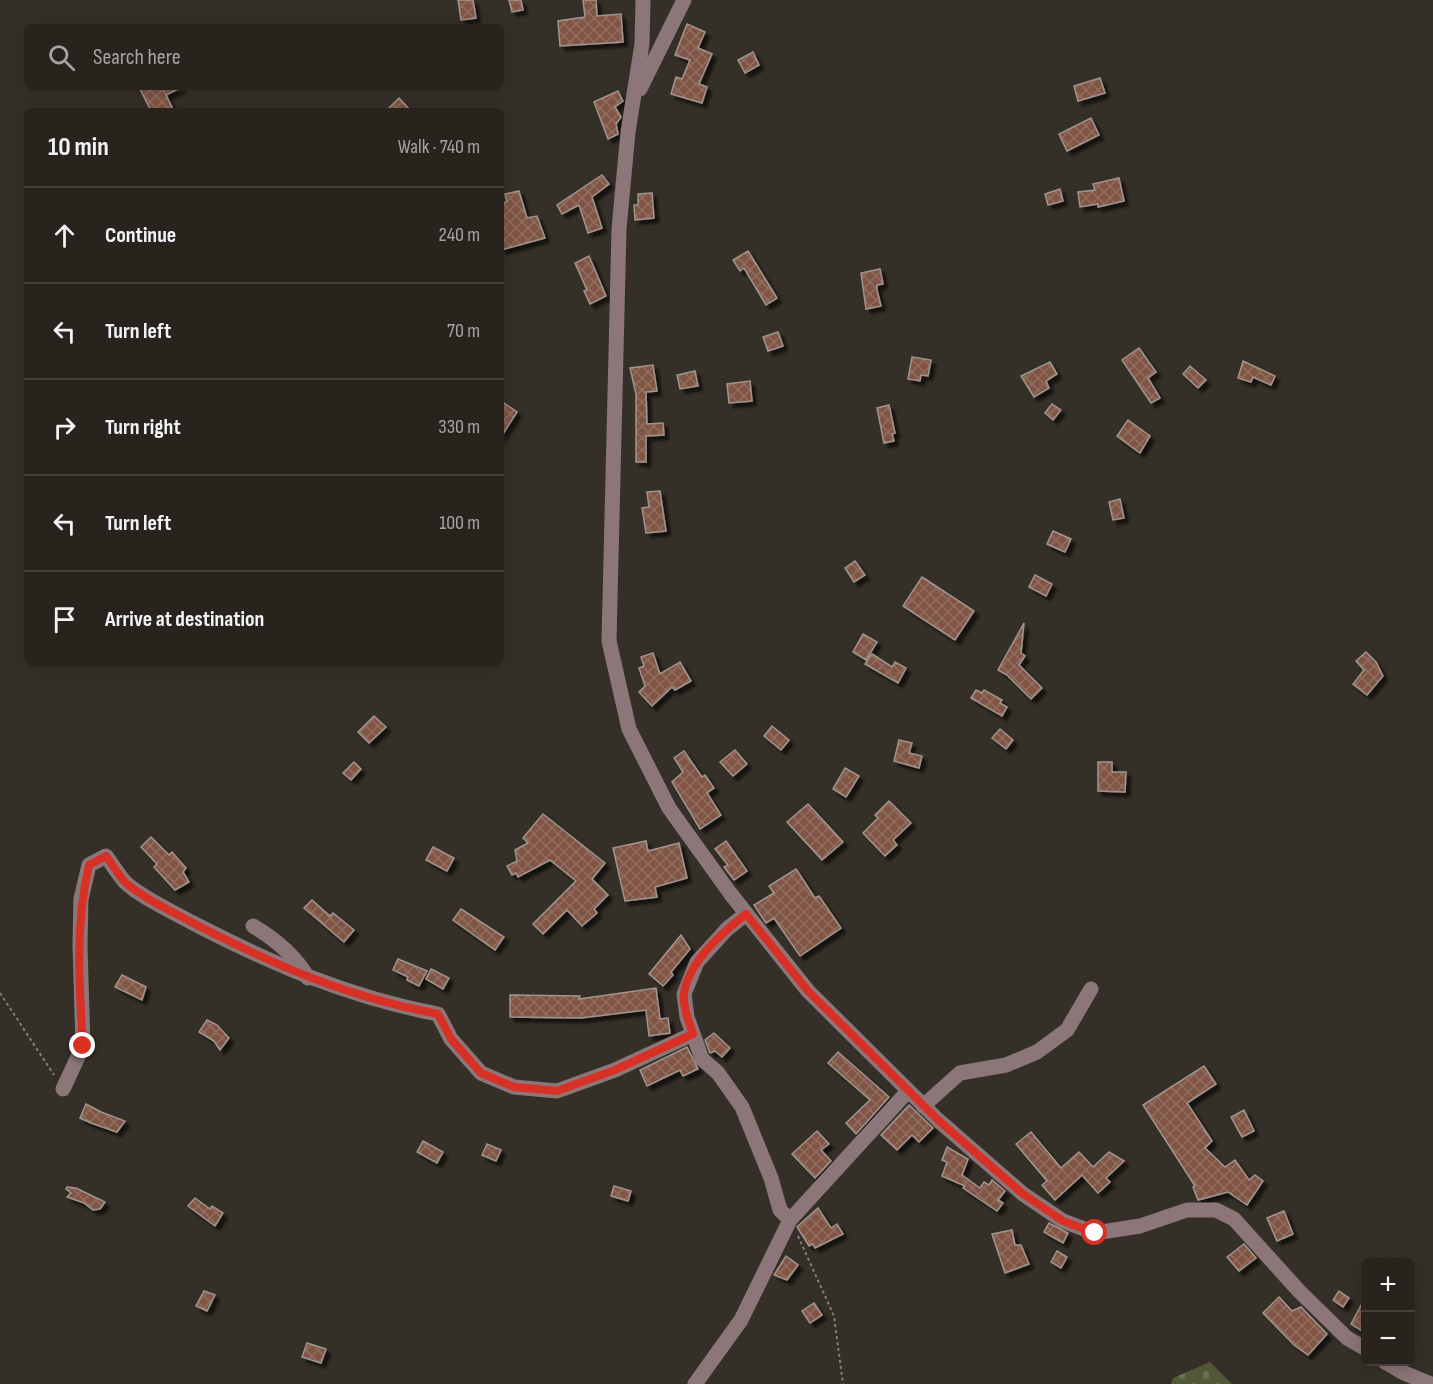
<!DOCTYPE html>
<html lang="en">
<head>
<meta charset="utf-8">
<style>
	body { margin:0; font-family:"Sofia Sans Condensed",sans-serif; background:#34302a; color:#f1f3f6 }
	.controls { position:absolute; right:18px; bottom:18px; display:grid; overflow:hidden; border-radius:9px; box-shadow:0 3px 15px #0003 }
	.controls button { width:54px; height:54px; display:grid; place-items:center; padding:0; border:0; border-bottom:2px solid #44413b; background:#28241d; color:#f1f3f6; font:30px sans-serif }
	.stop { position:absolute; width:18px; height:18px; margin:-14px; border:4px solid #d93025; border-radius:50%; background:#fff }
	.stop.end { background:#d93025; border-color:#fff; box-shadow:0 2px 6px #0008 }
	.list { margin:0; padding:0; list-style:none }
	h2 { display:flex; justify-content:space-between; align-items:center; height:78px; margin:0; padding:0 24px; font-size:26px }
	h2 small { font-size:20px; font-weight:400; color:#a5a4a4 }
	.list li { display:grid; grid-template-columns:39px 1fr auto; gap:18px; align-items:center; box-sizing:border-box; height:96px; padding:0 24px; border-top:2px solid #44413b }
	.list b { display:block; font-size:22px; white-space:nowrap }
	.list em { font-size:20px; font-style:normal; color:#a5a4a4 }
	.icon { flex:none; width:33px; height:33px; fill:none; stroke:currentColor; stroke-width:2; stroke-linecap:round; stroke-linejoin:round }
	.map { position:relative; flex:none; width:1433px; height:1384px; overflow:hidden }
	.search { position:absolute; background:#28241d; box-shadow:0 3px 15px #0003; left:24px; top:24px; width:480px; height:66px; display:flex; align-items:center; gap:15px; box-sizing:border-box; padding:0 21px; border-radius:9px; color:#a5a4a4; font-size:22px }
	.panel { position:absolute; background:#28241d; box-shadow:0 3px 15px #0003; left:24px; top:108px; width:480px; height:558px; border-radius:9px }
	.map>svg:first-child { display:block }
</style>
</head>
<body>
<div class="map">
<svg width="1433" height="1384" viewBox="0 0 1433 1384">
	<defs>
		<pattern id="cemetery-stones" width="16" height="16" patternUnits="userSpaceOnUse" patternTransform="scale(1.5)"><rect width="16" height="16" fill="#515836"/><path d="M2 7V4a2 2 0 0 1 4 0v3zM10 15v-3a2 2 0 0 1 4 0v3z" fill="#6a7053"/></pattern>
		<pattern id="building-cross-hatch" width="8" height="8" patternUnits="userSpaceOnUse" patternTransform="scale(1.5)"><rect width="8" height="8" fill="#805544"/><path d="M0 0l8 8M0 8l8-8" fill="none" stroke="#926e5f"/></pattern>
		<filter id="shadow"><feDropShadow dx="4.5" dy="4.5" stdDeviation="1.5" flood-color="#0009"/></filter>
	</defs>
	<rect width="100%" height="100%" fill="#353027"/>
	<path fill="url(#cemetery-stones)" d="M1210 1362 1232 1384H1171L1173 1378Z"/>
	<g fill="url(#building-cross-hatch)" stroke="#a1948e" stroke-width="1.5" filter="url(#shadow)">
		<path d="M458 0H473L476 18 461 20Z"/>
		<path d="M509 0H521L523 10 512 12Z"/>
		<path d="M583 0H596L597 16 621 14 623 42 560 46 558 21 585 17Z"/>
		<path d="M687 24 705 32 698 48 712 54 699 84 707 87 702 103 671 94 676 77 682 79 690 60 675 55Z"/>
		<path d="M753 52 759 65 745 73 738 60Z"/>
		<path d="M1100 78 1105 93 1078 101 1074 86Z"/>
		<path d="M139 87H182L166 95 174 111H151Z"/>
		<path d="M618 91 623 101 615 107 621 117 616 124 618 134 608 139 594 102Z"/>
		<path d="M399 98 411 111H386Z"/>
		<path d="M1091 118 1099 135 1067 151 1059 134Z"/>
		<path d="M602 175 609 184 592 197 602 228 588 233 579 205 562 214 557 205Z"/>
		<path d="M1119 178 1124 201 1098 207V204L1080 207 1078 192 1095 190 1093 184Z"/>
		<path d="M1060 189 1063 201 1048 205 1045 194Z"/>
		<path d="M519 191 527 218 537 216 545 238 501 250V203L507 202 505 194Z"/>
		<path d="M652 193 654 218 635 220 634 205H638V194Z"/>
		<path d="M748 251 777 298 766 305 744 268 740 271 733 260Z"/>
		<path d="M589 256 606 296 590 304 584 291 587 290 575 263Z"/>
		<path d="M880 269 883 284 877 285V290L881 306 866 309 861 273Z"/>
		<path d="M778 332 783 346 768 351 763 337Z"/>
		<path d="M1139 348 1156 372 1148 378 1160 398 1151 403 1122 360Z"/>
		<path d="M912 357 931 360 928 376 921 375 920 381 908 379Z"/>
		<path d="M1243 361 1275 376 1271 385 1253 377 1251 382 1238 378Z"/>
		<path d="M1050 362 1057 374 1046 381 1049 388 1034 397 1021 376Z"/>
		<path d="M653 365 657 391 646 392 647 424 663 423 664 435 646 436V462H636V394L630 368Z"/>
		<path d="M1190 366 1206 380 1198 388 1183 374Z"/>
		<path d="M695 371 698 386 680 389 677 375Z"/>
		<path d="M750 381 752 401 729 403 727 384Z"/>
		<path d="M501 401 517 412 501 437Z"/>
		<path d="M1052 404 1061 410 1053 420 1045 413Z"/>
		<path d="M889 405 895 433 892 434 894 441 884 443 877 408Z"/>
		<path d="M1128 420 1150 436 1140 453 1117 436Z"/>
		<path d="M660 491 666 531 646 533 642 508 649 507 647 492Z"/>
		<path d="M1120 499 1124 518 1113 520 1109 502Z"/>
		<path d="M1053 531 1071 539 1065 552 1047 544Z"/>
		<path d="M855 561 865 575 854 582 845 568Z"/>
		<path d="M1035 575 1052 584 1046 596 1029 587Z"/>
		<path d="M922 577 974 611 955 640 903 606Z"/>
		<path d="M1024 623 1021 653 1025 656 1019 665 1042 688 1031 699 1007 675 998 670Z"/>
		<path d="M863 634 877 642 866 660 853 652Z"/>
		<path d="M1366 652 1376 662 1383 676 1367 695 1353 684 1364 670 1356 661Z"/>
		<path d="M653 653 660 674 680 662 691 681 675 690 672 687 652 706 639 692 645 686 639 668 644 666 641 657Z"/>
		<path d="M872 654 892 667 895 662 906 668 898 683 865 664Z"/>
		<path d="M976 690 982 693 984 690 1002 700 1000 703 1007 707 1002 716 971 698Z"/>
		<path d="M374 716 386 727 369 743 358 732Z"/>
		<path d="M772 726 789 740 781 750 764 736Z"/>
		<path d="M1000 729 1013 740 1006 749 992 738Z"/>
		<path d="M899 740 912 743 909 753 922 756 919 768 894 761Z"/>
		<path d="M735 750 747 764 733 776 720 762Z"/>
		<path d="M684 751 702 777 705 775 714 788 707 793 721 815 700 829 672 782 683 772 674 758Z"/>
		<path d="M354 762 361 769 351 780 343 773Z"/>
		<path d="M1098 762H1112V772H1126L1125 792 1098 791Z"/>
		<path d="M845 768 859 776 846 797 833 789Z"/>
		<path d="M889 801 911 823 893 840 897 845 885 856 863 833 878 818 875 815Z"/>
		<path d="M808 804 843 842 822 860 787 822Z"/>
		<path d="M543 814 605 863 592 879 608 895 594 909 597 913 582 926 567 910 543 934 533 924 576 881 550 860 518 877 516 873 512 875 507 866 517 861 515 850 528 843 523 838Z"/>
		<path d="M151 837 169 855 172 852 186 868 183 872 189 882 175 890 154 867 157 864 141 847Z"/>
		<path d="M646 841 648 851 679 843 687 878 655 887 657 897 625 901 613 848Z"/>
		<path d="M726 841 747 871 734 880 724 867 728 865 715 849Z"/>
		<path d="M433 847 454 858 447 871 426 860Z"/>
		<path d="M796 869 815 898 819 896 841 928 800 956 774 918 766 923 754 905 774 893 769 886Z"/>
		<path d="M312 900 330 916 333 913 354 930 344 942 304 908Z"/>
		<path d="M461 909 504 937 495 950 453 920Z"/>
		<path d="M681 935 690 949 671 972 673 975 663 986 649 974Z"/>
		<path d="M398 959 427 971 419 986 407 980 408 977 393 970Z"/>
		<path d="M431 969 449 978 443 989 426 979Z"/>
		<path d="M122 975 146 987 142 1000 115 987Z"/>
		<path d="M656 988 660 1019 668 1018 670 1033 649 1036 646 1010 581 1018 510 1017V995L580 996 579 999Z"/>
		<path d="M207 1020 217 1025 229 1038 220 1050 214 1041 199 1032Z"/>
		<path d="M714 1033 730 1048 722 1057 715 1051 710 1053 705 1040Z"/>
		<path d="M687 1047 698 1069 683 1076 680 1070 647 1086 640 1070Z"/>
		<path d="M838 1052 889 1097 856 1134 846 1123 870 1100 828 1063Z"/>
		<path d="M1204 1066 1216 1084 1187 1103 1212 1141 1205 1148 1225 1167 1235 1160 1249 1180 1255 1175 1263 1181 1247 1205 1228 1192 1198 1200 1193 1187 1195 1186 1143 1105Z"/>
		<path d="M86 1104 101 1112 125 1121 117 1132 91 1123 80 1118Z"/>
		<path d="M909 1105 933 1128 919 1142 912 1135 897 1150 881 1135Z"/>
		<path d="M1244 1110 1254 1131 1242 1137 1231 1117Z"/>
		<path d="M817 1131 829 1144 821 1150 831 1161 815 1178 792 1154Z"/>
		<path d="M1031 1132 1061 1168 1079 1152 1093 1167 1109 1152 1124 1161 1106 1178 1110 1182 1098 1193 1082 1175 1055 1200 1042 1185 1047 1181 1016 1144Z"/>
		<path d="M423 1141 443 1152 437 1163 417 1152Z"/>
		<path d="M487 1144 501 1150 496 1161 482 1155Z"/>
		<path d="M947 1147 968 1159 962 1175 980 1188 984 1182 989 1185 992 1180 1005 1191 998 1200 1003 1203 997 1211 963 1188 965 1186 942 1176 947 1162 942 1160Z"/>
		<path d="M614 1186 631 1191 628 1201 611 1196Z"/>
		<path d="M67 1187 76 1188 105 1202 100 1209 93 1210 84 1203 67 1197 71 1193 66 1189Z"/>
		<path d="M195 1198 210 1209 212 1206 223 1213 215 1226 188 1206Z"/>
		<path d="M818 1208 831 1228 837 1224 843 1234 815 1248 813 1244 809 1246 797 1227Z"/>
		<path d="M1284 1211 1293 1234 1277 1241 1267 1218Z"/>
		<path d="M1049 1223 1068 1233 1063 1243 1044 1232Z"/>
		<path d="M1012 1230 1015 1245H1021L1029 1264 1005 1273 992 1234Z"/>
		<path d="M1244 1244 1256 1258 1239 1271 1227 1257Z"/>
		<path d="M1057 1251 1067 1257 1061 1268 1051 1262Z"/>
		<path d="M786 1256 798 1265 787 1280 774 1275Z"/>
		<path d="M204 1291 215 1295 207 1311 196 1306Z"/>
		<path d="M1339 1291 1349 1298 1343 1307 1333 1300Z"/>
		<path d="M1279 1297 1292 1311 1301 1307 1327 1334 1308 1355 1294 1345 1263 1313Z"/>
		<path d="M1365 1298V1333L1351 1324Z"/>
		<path d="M814 1303 822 1315 810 1323 802 1311Z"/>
		<path d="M307 1343 326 1349 321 1363 302 1357Z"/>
	</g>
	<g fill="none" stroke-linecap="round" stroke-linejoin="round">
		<g stroke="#847f78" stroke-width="2" stroke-dasharray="3 3" stroke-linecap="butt">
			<path d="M0 993 54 1075"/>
			<path d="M798 1236 834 1316 843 1384"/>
		</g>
		<g stroke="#8c7679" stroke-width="15">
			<path d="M643 0 642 44 628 132 619 229 609 641 629 729 669 808 730 893 808 991 938 1120 1023 1194 1063 1221 1095 1233 1140 1226 1187 1210H1216L1234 1219 1299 1291 1347 1338 1366 1349"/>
			<path d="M640 89 684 0"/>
			<path d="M746 914 727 929 697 962 684 994 687 1017 702 1059 718 1073 742 1107 771 1178 780 1210 790 1220"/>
			<path d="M253 926C275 939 295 955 308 978"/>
			<path d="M63 1089 83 1046 80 945 81 899 89 865 106 856C112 864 118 874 125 882 139 896 173 912 191 922 272 964 348 997 438 1014L451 1039 481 1073 514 1087 557 1091 615 1070 693 1034"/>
			<path d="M923 1106 960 1073 1006 1065 1037 1052 1067 1030 1091 989"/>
			<path d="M1385 1362 1404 1373 1431 1384"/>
			<path d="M695 1384 741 1320 790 1220 908 1091"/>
		</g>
	</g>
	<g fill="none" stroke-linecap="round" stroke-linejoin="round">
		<path stroke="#d93025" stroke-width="8" d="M83 1046C79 985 75 924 89 865L106 856C112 864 118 874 125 882 139 896 173 912 191 922 274 965 346 997 438 1014L451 1039 481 1073 514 1087 557 1091 615 1070 693 1034C689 1022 682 1005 684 993 690 960 722 933 746 914L808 991 938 1120 1023 1194 1063 1221 1095 1233"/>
	</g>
</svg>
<div class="controls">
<button>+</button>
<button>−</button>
</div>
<div class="stop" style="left:1095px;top:1233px"></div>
<div class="stop end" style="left:83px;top:1046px"></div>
<div class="search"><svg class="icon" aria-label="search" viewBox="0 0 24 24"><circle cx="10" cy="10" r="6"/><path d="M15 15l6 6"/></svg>Search here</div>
<section class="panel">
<h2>10 min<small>Walk · 740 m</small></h2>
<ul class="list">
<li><svg class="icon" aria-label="ahead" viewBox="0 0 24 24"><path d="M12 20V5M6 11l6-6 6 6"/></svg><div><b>Continue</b></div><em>240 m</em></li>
<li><svg class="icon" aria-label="left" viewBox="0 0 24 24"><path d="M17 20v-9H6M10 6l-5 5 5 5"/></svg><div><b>Turn left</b></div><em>70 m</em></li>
<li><svg class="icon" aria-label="right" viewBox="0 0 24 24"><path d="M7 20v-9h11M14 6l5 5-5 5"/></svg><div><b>Turn right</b></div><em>330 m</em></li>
<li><svg class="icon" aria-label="left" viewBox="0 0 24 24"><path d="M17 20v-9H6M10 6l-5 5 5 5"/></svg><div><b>Turn left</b></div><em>100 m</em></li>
<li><svg class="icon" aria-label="arrive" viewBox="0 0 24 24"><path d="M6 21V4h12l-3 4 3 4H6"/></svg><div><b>Arrive at destination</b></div></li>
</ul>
</section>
</div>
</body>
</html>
